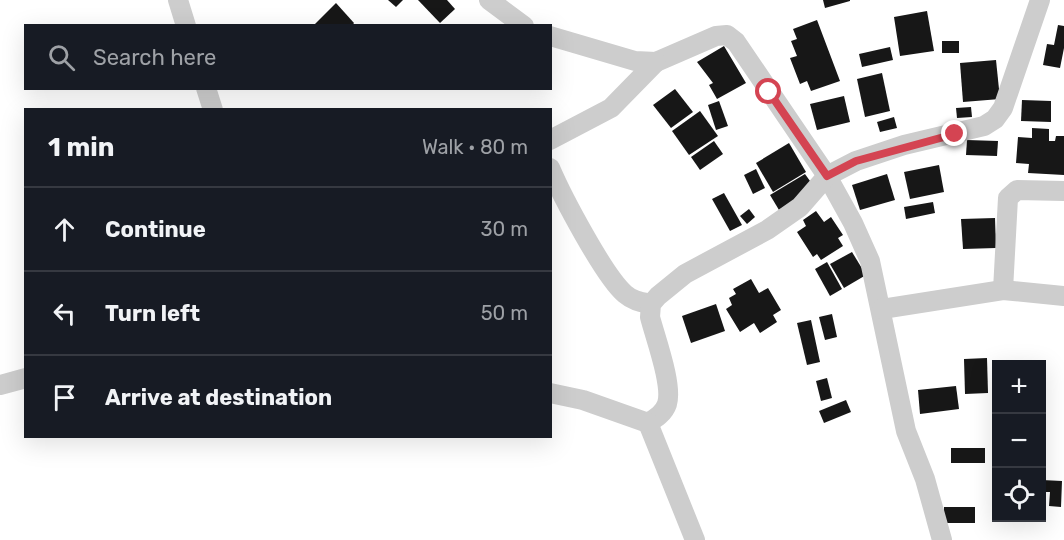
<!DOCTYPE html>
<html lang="en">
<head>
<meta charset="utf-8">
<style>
	body { margin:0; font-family:Rubik,sans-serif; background:#20242c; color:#f1f3f6 }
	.controls { position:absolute; right:18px; bottom:18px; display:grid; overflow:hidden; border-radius:0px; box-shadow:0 6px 24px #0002 }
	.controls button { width:54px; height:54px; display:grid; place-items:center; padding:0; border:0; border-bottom:2px solid #363941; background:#171b24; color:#f1f3f6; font:30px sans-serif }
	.stop { position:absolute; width:18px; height:18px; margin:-14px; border:4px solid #d44452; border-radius:50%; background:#fff }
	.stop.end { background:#d44452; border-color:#fff; box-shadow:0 2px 6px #0008 }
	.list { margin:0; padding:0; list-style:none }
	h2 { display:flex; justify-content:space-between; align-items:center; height:78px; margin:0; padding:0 24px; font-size:26px }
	h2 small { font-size:20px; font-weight:400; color:#9ea1a6 }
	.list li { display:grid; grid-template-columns:39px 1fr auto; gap:18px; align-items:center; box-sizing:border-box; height:84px; padding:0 24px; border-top:2px solid #363941 }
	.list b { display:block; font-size:22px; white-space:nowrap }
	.list em { font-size:20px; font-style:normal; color:#9ea1a6 }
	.icon { flex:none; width:33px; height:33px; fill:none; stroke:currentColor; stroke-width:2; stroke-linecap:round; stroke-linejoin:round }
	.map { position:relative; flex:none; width:1064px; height:540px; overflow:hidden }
	.search { position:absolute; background:#171b24; box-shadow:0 6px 24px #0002; left:24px; top:24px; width:528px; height:66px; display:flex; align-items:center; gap:15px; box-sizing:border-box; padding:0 21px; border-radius:0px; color:#9ea1a6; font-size:22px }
	.panel { position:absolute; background:#171b24; box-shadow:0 6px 24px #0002; left:24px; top:108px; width:528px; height:330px; border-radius:0px }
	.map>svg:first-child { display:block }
</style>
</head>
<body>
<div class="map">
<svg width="1064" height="540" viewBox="0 0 1064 540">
	<rect width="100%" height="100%" fill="#fff"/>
	<g fill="#171717">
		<path d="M388 0H403L396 7Z"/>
		<path d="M418 0H447L455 9 440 23Z"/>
		<path d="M823 0H850V1L825 8Z"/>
		<path d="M336 3 354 23 352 26H313Z"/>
		<path d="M927 11 934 51 900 56 894 17Z"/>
		<path d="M817 20 840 81 811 91 807 81 800 84 790 58 797 56 791 41 797 39 793 29Z"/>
		<path d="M1058 25 1064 26V48L1060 68 1043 65 1047 44 1054 45Z"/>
		<rect x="942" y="41" width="17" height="12"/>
		<path d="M724 46 746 83 717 99 709 85 713 83 697 62Z"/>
		<path d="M890 47 893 60 862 67 859 54Z"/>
		<path d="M996 60 1000 99 963 102 960 63Z"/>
		<path d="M882 73 890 111 865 117 857 79Z"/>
		<path d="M675 89 693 112 671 128 653 105Z"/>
		<path d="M844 96 850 122 817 130 810 104Z"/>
		<path d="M1022 100 1051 101V122L1021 121Z"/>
		<path d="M719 101 728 126 716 130 708 105Z"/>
		<path d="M971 107 972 117 957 118 956 108Z"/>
		<path d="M700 111 718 136 689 155 672 131Z"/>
		<path d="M894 117 897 128 880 132 877 122Z"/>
		<path d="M1032 128 1049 129V141H1055L1056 136H1064V175L1028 173 1029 164 1016 163 1018 137 1032 138Z"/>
		<path d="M967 140 998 141 997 156 966 155Z"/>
		<path d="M714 141 723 154 700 170 691 157Z"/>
		<path d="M789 143 806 172 773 192 756 163Z"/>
		<path d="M939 165 944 192 910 199 904 172Z"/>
		<path d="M756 169 765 188 753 194 744 175Z"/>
		<path d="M805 174 815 188 779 210 770 195Z"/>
		<path d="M887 174 895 200 860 210 852 185Z"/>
		<path d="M724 193 742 225 730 231 712 199Z"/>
		<path d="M933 202 935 213 906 219 904 207Z"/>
		<path d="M749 209 755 217 747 224 740 216Z"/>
		<path d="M816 211 824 222 831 217 843 235 838 238 843 246 821 260 817 254 813 257 797 232 806 226 803 220Z"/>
		<path d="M995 218 996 248 963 249 961 219Z"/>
		<path d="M852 252 866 275 844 288 830 264Z"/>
		<path d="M827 262 842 289 830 296 815 269Z"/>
		<path d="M751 279 759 293 768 288 781 310 773 315 777 322 760 333 754 323 740 332 726 309 732 305 729 298 736 294 733 289Z"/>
		<path d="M716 304 725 331 691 343 682 316Z"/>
		<path d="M832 314 837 337 825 340 819 317Z"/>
		<path d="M811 320 820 362 807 365 797 323Z"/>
		<path d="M987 358 988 393 965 394 964 359Z"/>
		<path d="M827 378 832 398 821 401 816 381Z"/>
		<path d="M956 386 959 409 920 414 918 390Z"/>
		<path d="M846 400 851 412 824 423 819 411Z"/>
		<rect x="951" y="448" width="34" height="15"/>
		<path d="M1042 480 1062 481 1061 507 1049 506 1050 492H1042Z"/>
		<rect x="944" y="507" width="31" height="16"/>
	</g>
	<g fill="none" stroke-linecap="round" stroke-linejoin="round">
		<g stroke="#cdcdcd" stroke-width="20">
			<path d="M178 0 186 26"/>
			<path d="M489 0 524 26"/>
			<path d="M550 36 635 61 656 62 716 36 727 35 736 42 827 176 853 223 870 261 906 431 925 479 942 540"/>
			<path d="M206 88 213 110"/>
			<path d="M550 140 611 108 656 62"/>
			<path d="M550 168C562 196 604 276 625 294 633 301 641 302 651 304"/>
			<path d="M1003 290 1008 198 1017 190 1064 191"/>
			<path d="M882 309 1003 290 1064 296"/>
			<path d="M0 385 26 378"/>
			<path d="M550 393 583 400 648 423C656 418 664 413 667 404 673 385 655 337 650 317L651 304 658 296 685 274 767 230 800 207 827 176 856 161 904 145 984 126 995 119 1003 108 1040 0"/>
			<path d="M648 423 695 540"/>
		</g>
	</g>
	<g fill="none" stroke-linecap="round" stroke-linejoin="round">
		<path stroke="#d44452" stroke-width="8" d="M769 92 827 176 856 161 955 134"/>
	</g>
</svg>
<div class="controls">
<button>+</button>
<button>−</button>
<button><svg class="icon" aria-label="locate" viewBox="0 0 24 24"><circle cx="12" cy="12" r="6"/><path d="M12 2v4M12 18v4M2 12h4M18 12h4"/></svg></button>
</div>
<div class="stop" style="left:769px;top:92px"></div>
<div class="stop end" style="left:955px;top:134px"></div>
<div class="search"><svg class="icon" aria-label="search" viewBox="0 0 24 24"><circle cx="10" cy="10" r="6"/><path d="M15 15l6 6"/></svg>Search here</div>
<section class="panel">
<h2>1 min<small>Walk · 80 m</small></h2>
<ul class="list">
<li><svg class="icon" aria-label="ahead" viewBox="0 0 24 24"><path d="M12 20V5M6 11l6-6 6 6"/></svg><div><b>Continue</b></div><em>30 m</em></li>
<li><svg class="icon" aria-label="left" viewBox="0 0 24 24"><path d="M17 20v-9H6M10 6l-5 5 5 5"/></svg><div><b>Turn left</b></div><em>50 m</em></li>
<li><svg class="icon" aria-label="arrive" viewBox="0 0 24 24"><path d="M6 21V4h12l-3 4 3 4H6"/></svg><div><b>Arrive at destination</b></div></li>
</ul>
</section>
</div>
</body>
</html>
